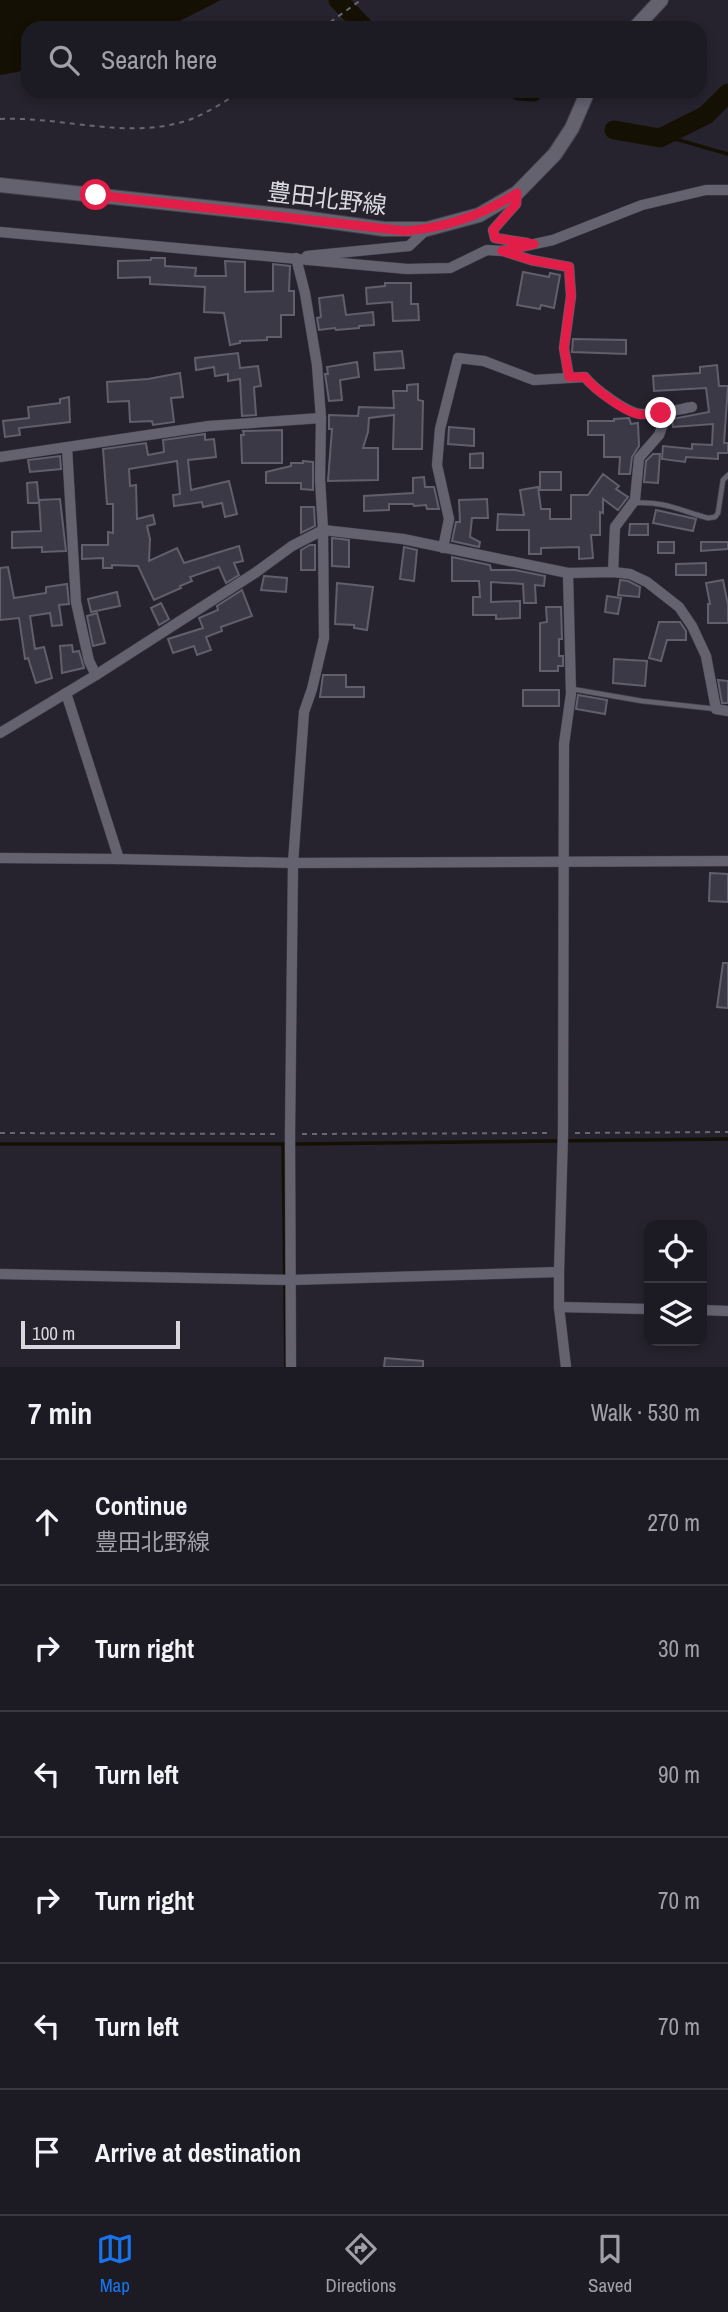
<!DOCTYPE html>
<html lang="en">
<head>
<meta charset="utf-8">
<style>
	body { margin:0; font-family:"Archivo Narrow","Noto Sans JP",sans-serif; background:#25232b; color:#f1f3f6 }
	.controls { position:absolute; right:21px; bottom:21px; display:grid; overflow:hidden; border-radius:14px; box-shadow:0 4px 10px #0003 }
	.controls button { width:63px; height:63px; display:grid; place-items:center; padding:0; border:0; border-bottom:2px solid #3a3841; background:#1c1a23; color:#f1f3f6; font:35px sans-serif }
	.scale { position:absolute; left:21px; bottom:18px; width:159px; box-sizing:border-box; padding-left:7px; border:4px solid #d8d7de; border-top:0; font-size:19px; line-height:24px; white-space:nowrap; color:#d8d7de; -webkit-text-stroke:5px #26232f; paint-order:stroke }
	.stop { position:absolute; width:21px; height:21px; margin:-16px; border:5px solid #e11d48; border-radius:50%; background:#fff }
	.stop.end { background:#e11d48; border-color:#fff; box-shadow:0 2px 7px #0008 }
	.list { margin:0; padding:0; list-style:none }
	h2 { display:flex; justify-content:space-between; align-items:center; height:91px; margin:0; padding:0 28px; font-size:30px }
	h2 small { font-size:23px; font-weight:400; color:#a0a1a6 }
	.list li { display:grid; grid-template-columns:46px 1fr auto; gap:21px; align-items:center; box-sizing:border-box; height:126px; padding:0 28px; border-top:2px solid #3a3841 }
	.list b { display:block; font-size:26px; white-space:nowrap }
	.list p { margin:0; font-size:23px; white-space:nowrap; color:#a0a1a6 }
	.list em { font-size:23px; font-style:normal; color:#a0a1a6 }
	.icon { flex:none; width:38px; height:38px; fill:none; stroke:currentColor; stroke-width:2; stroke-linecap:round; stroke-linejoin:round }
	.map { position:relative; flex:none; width:728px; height:1367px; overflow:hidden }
	.search { position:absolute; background:#1c1a23; box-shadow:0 4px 10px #0003; left:21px; right:21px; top:21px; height:77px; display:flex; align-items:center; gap:18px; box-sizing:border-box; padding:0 24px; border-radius:21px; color:#a0a1a6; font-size:26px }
	.sheet { height:847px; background:#1c1a23 }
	nav { display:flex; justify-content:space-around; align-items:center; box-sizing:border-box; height:98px; border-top:2px solid #3a3841; background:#1c1a23; font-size:19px; color:#a0a1a6 }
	nav a { display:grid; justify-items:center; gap:4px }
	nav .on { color:#1a73e8 }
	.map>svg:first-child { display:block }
</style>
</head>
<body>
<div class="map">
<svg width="728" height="1367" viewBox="0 0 728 1367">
	<rect width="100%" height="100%" fill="#26232f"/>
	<path fill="#151004" d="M0 0H221L166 28H28V70L0 75Z"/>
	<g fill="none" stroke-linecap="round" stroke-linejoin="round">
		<g stroke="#151004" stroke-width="3.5">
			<path d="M660 138 679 140 728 154"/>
			<path d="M0 1144H299L728 1139"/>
			<path d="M283 1145 286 1367"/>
		</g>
		<g stroke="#151004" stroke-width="19">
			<path d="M338 0 365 28"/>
			<path d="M519 91 533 92"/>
			<path d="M614 130 660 138 706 115 728 93"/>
		</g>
	</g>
	<g fill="#3c3946" stroke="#615f6c" stroke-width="2">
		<path d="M151 258H165V266L196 268 195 276H226L225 261 245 262V292L273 291V264L290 266 289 291H294V315H281V337H267V340L240 341V343L230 345 224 313 204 312 205 287 150 284V277L118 278V261L151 260Z"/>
		<path d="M523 272 549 277 550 273 560 275 554 308 541 305 540 309 517 305Z"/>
		<path d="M385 283H411V304H418L419 320 393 321 392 302 367 304 366 288 385 286Z"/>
		<path d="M343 295 346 315 373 312 374 325 359 326V328L336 330 335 328 319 330 317 318 321 317 319 298Z"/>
		<path d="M573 339 626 340V354L572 352Z"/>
		<path d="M402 351 404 368 375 370 374 353Z"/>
		<path d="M238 353 240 368 258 366 261 386 254 387 256 415 242 416 240 379 228 381V374L215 376 214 367 196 370 195 358Z"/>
		<path d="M357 362 359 377 340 380 342 400 329 401 325 374H328L327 367Z"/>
		<path d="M717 365 719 386H728L724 443H728V453H718V459L686 457 685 462 662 459 663 446 692 449V444L712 445 713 424 673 427 672 419 709 412 706 388 654 391 653 376 700 373V367Z"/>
		<path d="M180 373 183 397 171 398 174 422 153 425 152 421 130 422 129 401 108 402 107 382 148 379Z"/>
		<path d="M418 384V400L423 401 422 449H393L394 415 369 418 368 432 363 448H378V480L328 481 332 429H329V415L358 416 359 407 394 408 393 391H407V385Z"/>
		<path d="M69 397 70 422 19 428 20 435 5 437 3 421 29 418 28 407 60 403V399Z"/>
		<path d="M629 418 631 424 638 423 639 446 632 457 630 474H619L620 457H604V435H588V421H614V419Z"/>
		<path d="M449 427 474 429V446L448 444Z"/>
		<path d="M282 430V463H242L241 435H244L243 431Z"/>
		<path d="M205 434V440L214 439 216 457 188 460 191 490 229 481 237 514 225 517 222 503 203 507 202 502 174 506 173 495 180 494 177 461 129 469 130 486 136 485 137 519 153 515 155 524 147 526 150 539 149 561 177 548 184 563 239 546 243 561 234 563 239 575 226 583 219 567 190 577 192 581 180 586 181 588 154 600 138 566 112 565V568H103V558L82 559V545H108V532L113 533V504H107L103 449 146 443 148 455 164 452 163 440Z"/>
		<path d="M483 453V468H470V454Z"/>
		<path d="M653 454H660L658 483 644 482 646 461Z"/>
		<path d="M60 456 61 469 30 472 28 460Z"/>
		<path d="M303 461 313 462V490L301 489V483H266V472L291 466V463H303Z"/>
		<rect x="540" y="472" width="21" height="18"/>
		<path d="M603 474 619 486 616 489 628 497 618 510 603 499V513L600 512V535H591L593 558 579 559V547L541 548V554H529V530H497L498 514 524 515 520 490 538 487 541 509H550V519H571V495H588Z"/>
		<path d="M424 477 425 487H434L439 509H427L426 505 414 506 413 504H389V510L364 511V496L413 493V478Z"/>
		<path d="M37 482 39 503H28L27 483Z"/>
		<path d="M60 499 66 551 42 552V547L12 548V532L41 531 39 500Z"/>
		<path d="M487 499 488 518H472L470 537 480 542 479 547 452 541 456 522H460L459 500Z"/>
		<path d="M301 507H314L315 526 301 533Z"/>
		<path d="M656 510 696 519 693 531 653 523Z"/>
		<path d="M630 524H648V535H629Z"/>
		<path d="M332 538 349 540V567L332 566Z"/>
		<rect x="658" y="542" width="16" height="11"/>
		<path d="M701 542H728V549L701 551Z"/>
		<path d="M310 545H315V570H301V550Z"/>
		<path d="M404 547 417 550 414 581 400 579Z"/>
		<path d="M452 557 490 565 491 570H515L545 576 544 586 535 585 536 603H524L523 584 491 582V602L520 601V618L496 619V615H473V597H480L479 581H452Z"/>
		<path d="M706 563V575H676V564Z"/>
		<path d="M8 567 14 598 46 593V587L67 584 69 604 59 605 62 625 52 626 50 613 30 616 35 649 44 647 52 678 36 683 28 658 25 659 19 618 0 620V568Z"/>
		<path d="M264 576 287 578 286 592 261 590Z"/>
		<path d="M620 580 628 581 640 587 639 597 618 595Z"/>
		<path d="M723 580 728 605V623H708V604H710L706 583Z"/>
		<path d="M337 583 373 587 367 630 354 628V625L335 624Z"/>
		<path d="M242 590 252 616 221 627 222 631 206 637 211 650 197 655 194 646 173 653 168 639 203 628 199 618 218 610 217 606Z"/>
		<path d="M117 592 120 606 91 612 88 599Z"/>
		<path d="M607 596 621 598 618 614 605 612Z"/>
		<path d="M161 603 169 619 159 625 151 608Z"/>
		<path d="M546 607H561L562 639H559V656H563V666H558V671H540V623L547 622Z"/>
		<path d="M97 613 105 643 93 646 87 616Z"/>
		<path d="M659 622H680L686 631V640H667L661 661 649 658Z"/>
		<path d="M72 645 73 652 79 651 84 668 62 673 60 646Z"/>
		<path d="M614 659 647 661 645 686 613 683Z"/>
		<path d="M323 675H346V687H364V697H320Z"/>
		<path d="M718 680 728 681V703H722Z"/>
		<rect x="523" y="690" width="36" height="16"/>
		<path d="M578 695 607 700 605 714 576 709Z"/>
		<path d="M710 873 728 874V902L709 901Z"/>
		<path d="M723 963H728V1008L717 1007Z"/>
		<path d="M385 1358 423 1361V1367H384Z"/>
	</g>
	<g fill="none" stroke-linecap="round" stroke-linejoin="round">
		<defs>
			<g id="lane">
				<path d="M634 503C664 501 679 510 708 518L715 517 718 513 723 480 728 475"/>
				<path d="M572 689 642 701 716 709"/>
			</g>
			<g id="street">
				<path d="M517 193 516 204 493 230 495 238 527 243"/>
				<path d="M0 232 407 269 450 268 487 250 502 251 553 240 642 205 706 190H728"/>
				<path d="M503 251 531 260 569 267 571 296 564 348 569 377"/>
				<path d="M307 256 409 246 427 229"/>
				<path d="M67 448 76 602 89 661 96 675"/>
				<path d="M0 457 209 426 321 418"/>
				<path d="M443 548 449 519 437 465 440 429 458 358 484 361 534 380 585 377C593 388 627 413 641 414 658 415 676 410 692 407"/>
				<path d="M613 572 615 527 635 500 639 458 659 435 663 424 661 413"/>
				<path d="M66 693 119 859"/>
				<path d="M0 733 96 675 255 573 292 546 323 530 403 539 568 573 613 572 630 574 647 582 679 607 692 626 706 656 716 709 728 711"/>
				<path d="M0 858 119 859 293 863 728 861"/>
				<path d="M0 1274 291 1280 559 1272"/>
				<path d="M559 1307 649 1309"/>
				<path d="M702 1310 728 1311"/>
				<path d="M291 1367 290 1135 293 863 304 712 312 689 324 638 323 530 320 479 321 418 317 365 305 293 296 258"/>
				<path d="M566 1367 559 1307V1272L563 1133 564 744 571 694 568 573"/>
			</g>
			<g id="secondary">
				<path d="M635 28 661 0"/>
				<path d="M0 185 289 216 384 229H427L479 215 517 193 555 154 572 128 588 91"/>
			</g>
		</defs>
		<use href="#lane" stroke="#43424b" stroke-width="6"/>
		<use href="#street" stroke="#43424b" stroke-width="11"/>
		<use href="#secondary" stroke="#43424b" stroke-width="16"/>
		<g stroke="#696771" stroke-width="2" stroke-dasharray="5 5" stroke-linecap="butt">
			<path d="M322 28 361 0"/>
			<path d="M0 119C64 116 132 142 194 118 210 111 226 101 241 91"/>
			<path d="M0 1133 279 1134"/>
			<path d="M575 1133 728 1132"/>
			<path d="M302 1134 552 1133"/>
		</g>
		<use href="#lane" stroke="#656270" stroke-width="4.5"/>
		<use href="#street" stroke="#656270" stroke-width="10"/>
		<use href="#secondary" stroke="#656270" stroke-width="14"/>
	</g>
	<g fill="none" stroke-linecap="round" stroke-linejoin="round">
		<path stroke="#e11d48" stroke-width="9" d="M96 195 405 231C446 228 483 215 517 193L516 204 493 230 495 238 534 244 502 251 531 260 569 267 571 296 564 348 569 377H585C593 388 623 411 638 414 644 416 654 413 661 413"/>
	</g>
	<g text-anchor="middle" stroke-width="7" stroke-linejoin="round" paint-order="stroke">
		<g font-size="24" fill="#d8d7de" stroke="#26232f">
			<text transform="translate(327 199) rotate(7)" y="8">豊田北野線</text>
		</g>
	</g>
</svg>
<div class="controls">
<button><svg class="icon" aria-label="locate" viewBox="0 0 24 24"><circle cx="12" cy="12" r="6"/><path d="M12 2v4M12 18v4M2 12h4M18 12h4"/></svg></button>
<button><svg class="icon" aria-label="layers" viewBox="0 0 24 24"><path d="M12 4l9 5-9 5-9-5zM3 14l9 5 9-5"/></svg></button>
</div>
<div class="scale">100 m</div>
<div class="stop" style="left:96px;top:195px"></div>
<div class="stop end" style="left:661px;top:413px"></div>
<div class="search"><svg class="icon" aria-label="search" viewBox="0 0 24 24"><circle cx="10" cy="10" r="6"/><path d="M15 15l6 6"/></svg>Search here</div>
</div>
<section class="sheet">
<h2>7 min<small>Walk · 530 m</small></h2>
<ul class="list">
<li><svg class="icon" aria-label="ahead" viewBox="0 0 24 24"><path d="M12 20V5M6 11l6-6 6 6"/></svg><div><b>Continue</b><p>豊田北野線</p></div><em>270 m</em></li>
<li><svg class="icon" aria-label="right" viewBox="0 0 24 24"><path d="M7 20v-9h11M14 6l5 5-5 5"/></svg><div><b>Turn right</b></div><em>30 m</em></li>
<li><svg class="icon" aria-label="left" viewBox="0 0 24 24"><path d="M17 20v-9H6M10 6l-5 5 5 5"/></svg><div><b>Turn left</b></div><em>90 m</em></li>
<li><svg class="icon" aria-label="right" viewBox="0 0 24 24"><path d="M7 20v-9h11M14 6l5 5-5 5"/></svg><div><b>Turn right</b></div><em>70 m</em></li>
<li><svg class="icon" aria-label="left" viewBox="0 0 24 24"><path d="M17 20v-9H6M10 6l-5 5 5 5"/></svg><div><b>Turn left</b></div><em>70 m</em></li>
<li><svg class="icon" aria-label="arrive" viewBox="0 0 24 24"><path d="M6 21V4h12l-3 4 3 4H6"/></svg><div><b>Arrive at destination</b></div></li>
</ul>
</section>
<nav>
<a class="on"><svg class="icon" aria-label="map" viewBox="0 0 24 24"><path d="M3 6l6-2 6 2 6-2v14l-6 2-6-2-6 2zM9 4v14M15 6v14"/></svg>Map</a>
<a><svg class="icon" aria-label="directions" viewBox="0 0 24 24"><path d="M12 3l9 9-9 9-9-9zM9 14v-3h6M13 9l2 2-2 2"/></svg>Directions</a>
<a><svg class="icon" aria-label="saved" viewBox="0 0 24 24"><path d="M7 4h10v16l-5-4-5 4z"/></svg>Saved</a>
</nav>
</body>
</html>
